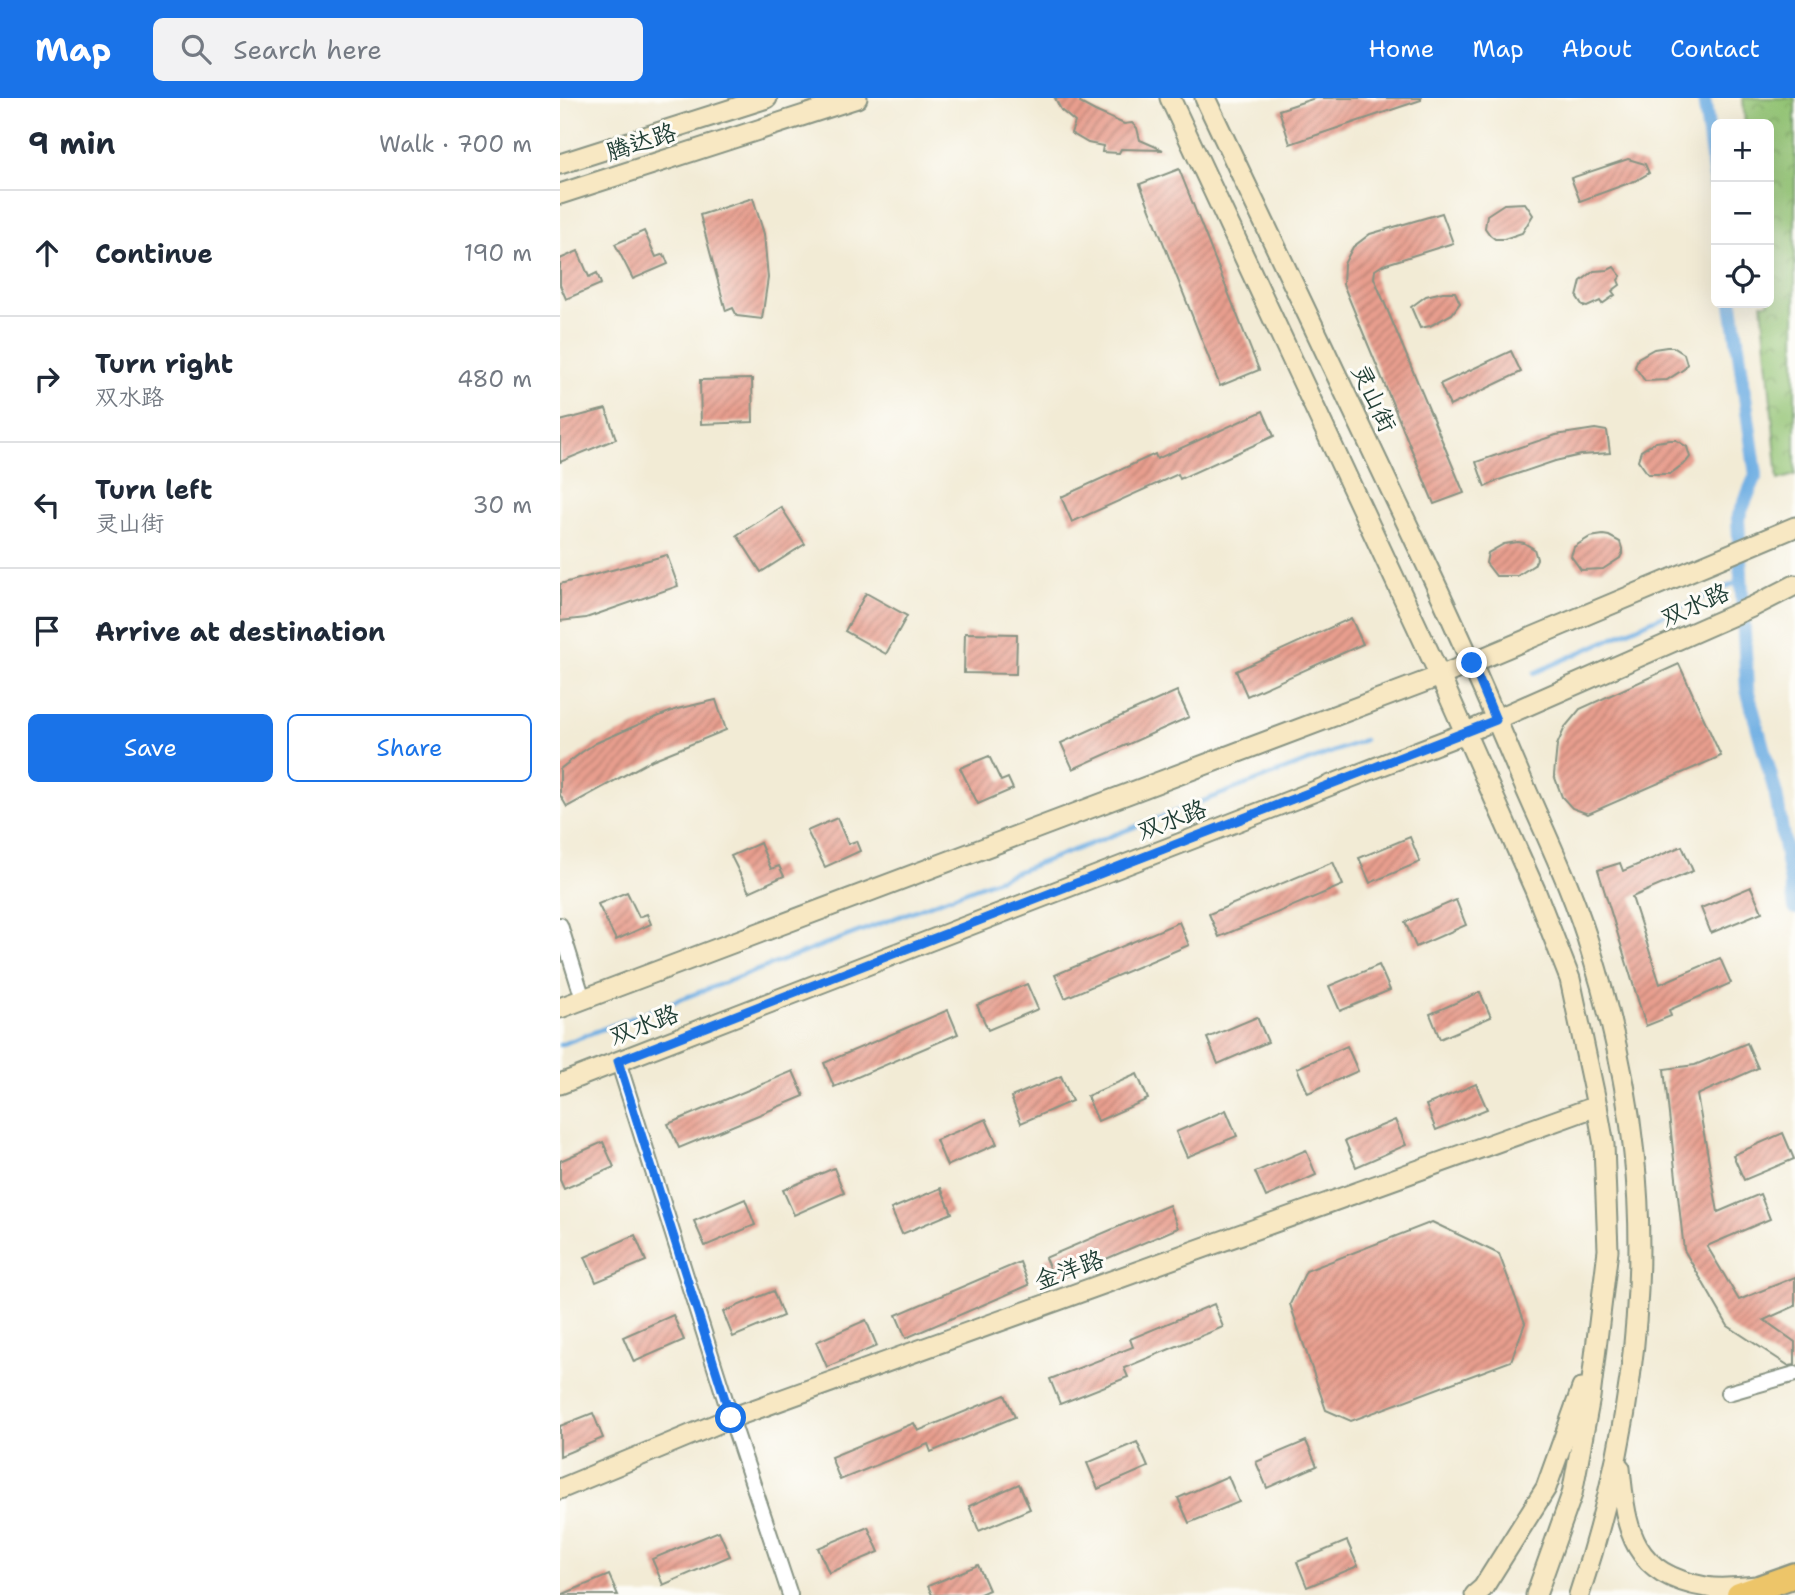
<!DOCTYPE html>
<html lang="en">
<head>
<meta charset="utf-8">
<style>
	body { margin:0; font-family:"Shantell Sans","LXGW WenKai TC",sans-serif; background:#f2f2f3; color:#1f2937 }
	.controls { position:absolute; right:21px; top:21px; display:grid; overflow:hidden; border-radius:10px; box-shadow:0 7px 28px #0002 }
	.controls button { width:63px; height:63px; display:grid; place-items:center; padding:0; border:0; border-bottom:2px solid #e0e1e3; background:#fff; color:#1f2937; font:35px sans-serif }
	.stop { position:absolute; width:21px; height:21px; margin:-16px; border:5px solid #1a73e8; border-radius:50%; background:#fff }
	.stop.end { background:#1a73e8; border-color:#fff; box-shadow:0 2px 7px #0008 }
	.list { margin:0; padding:0; list-style:none }
	h2 { display:flex; justify-content:space-between; align-items:center; height:91px; margin:0; padding:0 28px; font-size:30px }
	h2 small { font-size:23px; font-weight:400; color:#747a83 }
	.list li { display:grid; grid-template-columns:46px 1fr auto; gap:21px; align-items:center; box-sizing:border-box; height:126px; padding:0 28px; border-top:2px solid #e0e1e3 }
	.list b { display:block; font-size:26px; white-space:nowrap }
	.list p { margin:0; font-size:23px; white-space:nowrap; color:#747a83 }
	.list em { font-size:23px; font-style:normal; color:#747a83 }
	.actions { display:flex; gap:14px; padding:21px 28px }
	.actions a { flex:1; padding:16px 0; border:2px solid #1a73e8; border-radius:10px; text-align:center; font-size:24px; color:#1a73e8 }
	.actions .main { background:#1a73e8; color:#fff }
	.icon { flex:none; width:38px; height:38px; fill:none; stroke:currentColor; stroke-width:2; stroke-linecap:round; stroke-linejoin:round }
	.map { position:relative; flex:none; width:1235px; height:1497px; overflow:hidden }
	header { display:flex; align-items:center; gap:42px; box-sizing:border-box; height:98px; padding:0 35px; background:#1a73e8; color:#fff }
	header strong { font-size:33px }
	nav { display:flex; gap:38px; margin-inline-start:auto; font-size:24px }
	.search { width:490px; height:63px; background:#f2f2f3; display:flex; align-items:center; gap:18px; box-sizing:border-box; padding:0 24px; border-radius:10px; color:#747a83; font-size:26px }
	main { display:flex }
	aside { flex:1; background:#fff }
	.map>svg:first-child { display:block }
</style>
</head>
<body>
<header>
<strong>Map</strong>
<div class="search"><svg class="icon" aria-label="search" viewBox="0 0 24 24"><circle cx="10" cy="10" r="6"/><path d="M15 15l6 6"/></svg>Search here</div>
<nav><a>Home</a><a>Map</a><a>About</a><a>Contact</a></nav>
</header>
<main>
<aside>
<h2>9 min<small>Walk · 700 m</small></h2>
<ul class="list">
<li><svg class="icon" aria-label="ahead" viewBox="0 0 24 24"><path d="M12 20V5M6 11l6-6 6 6"/></svg><div><b>Continue</b></div><em>190 m</em></li>
<li><svg class="icon" aria-label="right" viewBox="0 0 24 24"><path d="M7 20v-9h11M14 6l5 5-5 5"/></svg><div><b>Turn right</b><p>双水路</p></div><em>480 m</em></li>
<li><svg class="icon" aria-label="left" viewBox="0 0 24 24"><path d="M17 20v-9H6M10 6l-5 5 5 5"/></svg><div><b>Turn left</b><p>灵山街</p></div><em>30 m</em></li>
<li><svg class="icon" aria-label="arrive" viewBox="0 0 24 24"><path d="M6 21V4h12l-3 4 3 4H6"/></svg><div><b>Arrive at destination</b></div></li>
</ul>
<div class="actions"><a class="main">Save</a><a>Share</a></div>
</aside>
<div class="map">
<svg width="1235" height="1497" viewBox="0 0 1235 1497">
	<defs>
		<pattern id="park-crowns" width="20" height="18" patternUnits="userSpaceOnUse" patternTransform="scale(1.75)"><rect width="20" height="18" fill="#92c373"/><path d="M2 6a3 3 0 1 1 6 0M12 15a3 3 0 1 1 6 0" fill="none" stroke="#77a05f"/></pattern>
		<pattern id="building-hatch" width="6" height="6" patternUnits="userSpaceOnUse" patternTransform="scale(1.75)"><rect width="6" height="6" fill="#e89e8e"/><path d="M-1 1l2-2M0 6l6-6M5 7l2-2" fill="none" stroke="#bb8275"/></pattern>
	</defs>
	<rect width="100%" height="100%" fill="#fdfcf7"/>
	<filter id="ink" filterUnits="userSpaceOnUse"><feTurbulence type="fractalNoise" baseFrequency=".0143" numOctaves="2"/><feDisplacementMap in="SourceGraphic" scale="14" xChannelSelector="R" yChannelSelector="G"/><feConvolveMatrix kernelMatrix="1 2 1 2 8 2 1 2 1" color-interpolation-filters="sRGB"/></filter>
	<filter id="wash" filterUnits="userSpaceOnUse"><feTurbulence type="fractalNoise" baseFrequency=".00686" numOctaves="4" result="noise"/><feDisplacementMap in="SourceGraphic" scale="28" xChannelSelector="R" yChannelSelector="G"/><feGaussianBlur stdDeviation="1.57" result="paint"/><feColorMatrix in="noise" values="0 0 0 0 0 0 0 0 0 0 0 0 0 0 0 0 0 1.4 0 .05"/><feComposite in="paint" operator="in"/></filter>
	<g filter="url(#wash)">
		<rect width="100%" height="100%" fill="#f2ebd5"/>
		<path fill="url(#park-crowns)" stroke="#588054" stroke-width="2" d="M1183 0H1235V377L1218 382 1202 205H1209V26H1185Z"/>
		<g fill="none" stroke-linecap="round" stroke-linejoin="round">
			<g stroke="#70afe3" stroke-width="4.5">
				<path d="M974 575 1182 482"/>
				<path d="M0 947 804 642"/>
			</g>
			<g stroke="#70afe3" stroke-width="14">
				<path d="M1144 0 1156 89"/>
				<path d="M1172 205 1196 377 1178 420 1187 591 1216 697 1235 810"/>
			</g>
		</g>
		<g id="blocks">
			<g fill="url(#building-hatch)">
				<path d="M495 0H521L520 5 535 13 564 26 572 25 577 30 580 42 603 52 561 51 559 55 542 54 543 48 528 45 511 35 515 24 501 12Z"/>
				<path d="M755 0H861V2L730 46 719 12Z"/>
				<path d="M1068 61 1085 66 1089 75 1077 82 1020 103 1011 80Z"/>
				<path d="M619 71 699 272 660 288 580 86Z"/>
				<path d="M193 100 204 136 208 180 202 221 177 218 173 210 166 213 140 117Z"/>
				<path d="M965 105 973 117 962 135 944 141H935L930 137 925 130 927 117 944 106Z"/>
				<path d="M882 115 893 145 823 167 815 172 814 180 904 395 874 406 783 186 784 166 793 149 810 136Z"/>
				<path d="M84 133 96 159 104 156 108 166 73 181 55 146Z"/>
				<path d="M18 153 29 179 37 175 41 186 6 201 0 187V161Z"/>
				<path d="M1054 169 1061 178 1058 182 1060 187 1052 193 1055 197 1042 206 1040 203 1027 209 1023 208 1017 199 1021 183 1034 173 1048 172Z"/>
				<path d="M883 194H895L900 205 892 216 870 228 860 230 851 209 866 198Z"/>
				<path d="M1107 249H1113L1124 256 1127 266 1124 271 1107 282 1085 283 1075 269 1078 260 1094 251Z"/>
				<path d="M951 253 961 274 890 308 880 286Z"/>
				<path d="M192 281 193 324 141 326 140 282Z"/>
				<path d="M46 311 56 341 0 364V323Z"/>
				<path d="M703 313 714 338 620 381 618 376 512 424 501 399 595 356 597 361Z"/>
				<path d="M1035 331 1047 333 1050 355 1021 357 995 363 939 382 925 389 916 364 996 337Z"/>
				<path d="M1110 342H1116L1127 349 1130 359 1126 364 1110 376H1088L1078 362 1081 353 1096 344Z"/>
				<path d="M221 409 245 446 201 474 177 437Z"/>
				<path d="M1043 437 1049 438 1060 444 1063 454 1060 460 1043 471 1021 472 1011 458 1014 449 1030 439Z"/>
				<path d="M958 444 964 445 974 451 977 461 974 467 957 478H936L926 465 928 455 944 446Z"/>
				<path d="M107 457 118 488 26 520 0 523V486Z"/>
				<path d="M306 495 347 518 326 556 285 533Z"/>
				<path d="M791 520 803 546 687 598 676 573Z"/>
				<path d="M405 535 457 536 456 576 404 575Z"/>
				<path d="M1119 566 1161 658 1028 716 1012 710 1002 699 994 677 997 647 1005 629 1020 611Z"/>
				<path d="M617 593 629 619 513 671 501 645Z"/>
				<path d="M156 602 166 632 92 662 7 709 0 697V671L22 654 36 645 82 625 117 611Z"/>
				<path d="M429 658 441 683 448 680 453 691 418 706 400 670Z"/>
				<path d="M277 720 288 746 296 743 300 753 265 769 247 733Z"/>
				<path d="M850 739 860 764 810 785 799 760Z"/>
				<path d="M200 745 211 771 219 768 224 778 189 794 171 758Z"/>
				<path d="M1122 748 1133 773 1072 799 1100 886 1160 860 1171 885 1109 912 1111 918 1086 928 1038 772 1060 765 1063 773Z"/>
				<path d="M773 764 783 787 659 839 649 816Z"/>
				<path d="M1191 789 1202 814 1151 835 1141 810Z"/>
				<path d="M67 794 79 819 87 816 91 826 56 842 38 806Z"/>
				<path d="M896 802 906 827 856 849 845 824Z"/>
				<path d="M619 824 629 847 505 900 495 877Z"/>
				<path d="M819 867 830 892 780 913 769 888Z"/>
				<path d="M467 886 478 911 428 932 417 907Z"/>
				<path d="M920 894 931 919 880 941 870 916Z"/>
				<path d="M388 912 398 936 274 989 264 965Z"/>
				<path d="M697 919 708 944 658 966 647 940Z"/>
				<path d="M1187 945 1198 970 1137 997 1158 1114 1200 1096 1210 1121 1147 1148 1179 1202 1235 1179V1208L1204 1222 1235 1244V1267L1229 1268 1168 1228 1124 1152 1104 971 1135 967Z"/>
				<path d="M787 948 798 973 748 995 737 970Z"/>
				<path d="M233 973 244 998 119 1050 108 1026Z"/>
				<path d="M577 976 588 1001 538 1023 527 998Z"/>
				<path d="M501 978 512 1003 461 1025 451 999Z"/>
				<path d="M916 986 927 1011 876 1032 866 1007Z"/>
				<path d="M666 1012 677 1038 627 1059 616 1034Z"/>
				<path d="M426 1021 437 1046 387 1068 376 1042Z"/>
				<path d="M835 1022 846 1047 796 1069 785 1043Z"/>
				<path d="M1223 1035 1234 1061 1184 1082 1173 1057Z"/>
				<path d="M43 1044 54 1069 4 1091 0 1082V1063Z"/>
				<path d="M746 1052 756 1077 706 1099 695 1074Z"/>
				<path d="M274 1070 284 1095 234 1117 223 1092Z"/>
				<path d="M381 1090 392 1115 342 1136 331 1111Z"/>
				<path d="M185 1101 195 1127 145 1148 134 1123Z"/>
				<path d="M609 1107 618 1130 495 1183 485 1160Z"/>
				<path d="M872 1124 939 1156 965 1225 951 1263 791 1323 766 1312 730 1206 746 1173Z"/>
				<path d="M75 1137 86 1163 36 1184 25 1159Z"/>
				<path d="M460 1164 469 1187 346 1240 336 1217Z"/>
				<path d="M213 1193 223 1218 173 1239 163 1214Z"/>
				<path d="M654 1206 663 1229 564 1270 568 1279 500 1306 490 1281 573 1249 570 1241Z"/>
				<path d="M113 1217 124 1242 74 1264 63 1239Z"/>
				<path d="M306 1222 317 1248 267 1269 256 1244Z"/>
				<path d="M445 1297 455 1319 371 1354 368 1346 280 1382 271 1359 354 1325 358 1333Z"/>
				<path d="M33 1315 43 1340 0 1358V1328Z"/>
				<path d="M746 1343 757 1368 707 1390 696 1364Z"/>
				<path d="M577 1344 588 1369 538 1391 527 1365Z"/>
				<path d="M668 1378 679 1404 629 1425 618 1400Z"/>
				<path d="M459 1386 470 1411 419 1433 409 1408Z"/>
				<path d="M308 1429 319 1454 269 1475 258 1450Z"/>
				<path d="M159 1433 170 1458 103 1487 92 1461Z"/>
				<path d="M787 1443 798 1468 747 1489 737 1464Z"/>
				<path d="M418 1467 429 1492 418 1497H372L368 1488Z"/>
				<path d="M49 1477 58 1497H1Z"/>
			</g>
		</g>
	</g>
	<g filter="url(#ink)">
		<use href="#blocks" fill-opacity="0" stroke="#889484" stroke-width="2"/>
		<g fill="none" stroke-linecap="round" stroke-linejoin="round">
			<defs>
				<g id="street">
					<path d="M0 827 23 901"/>
					<path d="M58 963 171 1320 230 1497"/>
					<path d="M1168 1295 1235 1276"/>
				</g>
				<g id="secondary">
					<path d="M610 0 880 578 975 792 1010 881 1037 1008 1044 1047 1048 1152 1030 1299 1012 1396 976 1497"/>
					<path d="M645 0C719 157 794 313 868 470 901 540 932 611 962 682 986 738 1014 794 1031 853 1051 918 1067 988 1074 1056 1090 1204 1066 1356 1019 1497"/>
					<path d="M0 66 207 0"/>
					<path d="M0 96 297 0"/>
					<path d="M0 910 880 578 1235 429"/>
					<path d="M0 986 905 635 1194 508 1235 487"/>
					<path d="M1060 1370C1066 1435 1073 1476 1146 1489 1162 1492 1180 1489 1196 1488"/>
					<path d="M0 1391 171 1320 1037 1008"/>
					<path d="M915 1497 923 1490 986 1390 1022 1290"/>
				</g>
				<path id="highway" d="M1179 1497 1235 1477"/>
			</defs>
			<use href="#street" stroke="#889484" stroke-width="18"/>
			<use href="#secondary" stroke="#889484" stroke-width="23"/>
			<use href="#highway" stroke="#889484" stroke-width="28"/>
			<use href="#street" stroke="#fff" stroke-width="14"/>
			<use href="#secondary" stroke="#f8e8c3" stroke-width="19"/>
			<use href="#highway" stroke="#edc569" stroke-width="24"/>
		</g>
	</g>
	<g fill="none" stroke-linecap="round" stroke-linejoin="round" filter="url(#ink)">
		<path stroke="#1a73e8" stroke-width="9" d="M171 1320 58 963 936 622 912 565"/>
	</g>
	<g text-anchor="middle" stroke-width="6" stroke-linejoin="round" paint-order="stroke">
		<g font-size="24" fill="#1f3d34" stroke="#fdfcf7">
			<text transform="translate(81 44) rotate(-18)" y="8">腾达路</text>
			<text transform="translate(814 300) rotate(65)" y="8">灵山街</text>
			<text transform="translate(1135 507) rotate(-24)" y="8">双水路</text>
			<text transform="translate(612 722) rotate(-21)" y="8">双水路</text>
			<text transform="translate(84 927) rotate(-21)" y="8">双水路</text>
			<text transform="translate(509 1172) rotate(-20)" y="8">金洋路</text>
		</g>
	</g>
</svg>
<div class="controls">
<button>+</button>
<button>−</button>
<button><svg class="icon" aria-label="locate" viewBox="0 0 24 24"><circle cx="12" cy="12" r="6"/><path d="M12 2v4M12 18v4M2 12h4M18 12h4"/></svg></button>
</div>
<div class="stop" style="left:171px;top:1320px"></div>
<div class="stop end" style="left:912px;top:565px"></div>
</div>
</main>
</body>
</html>
